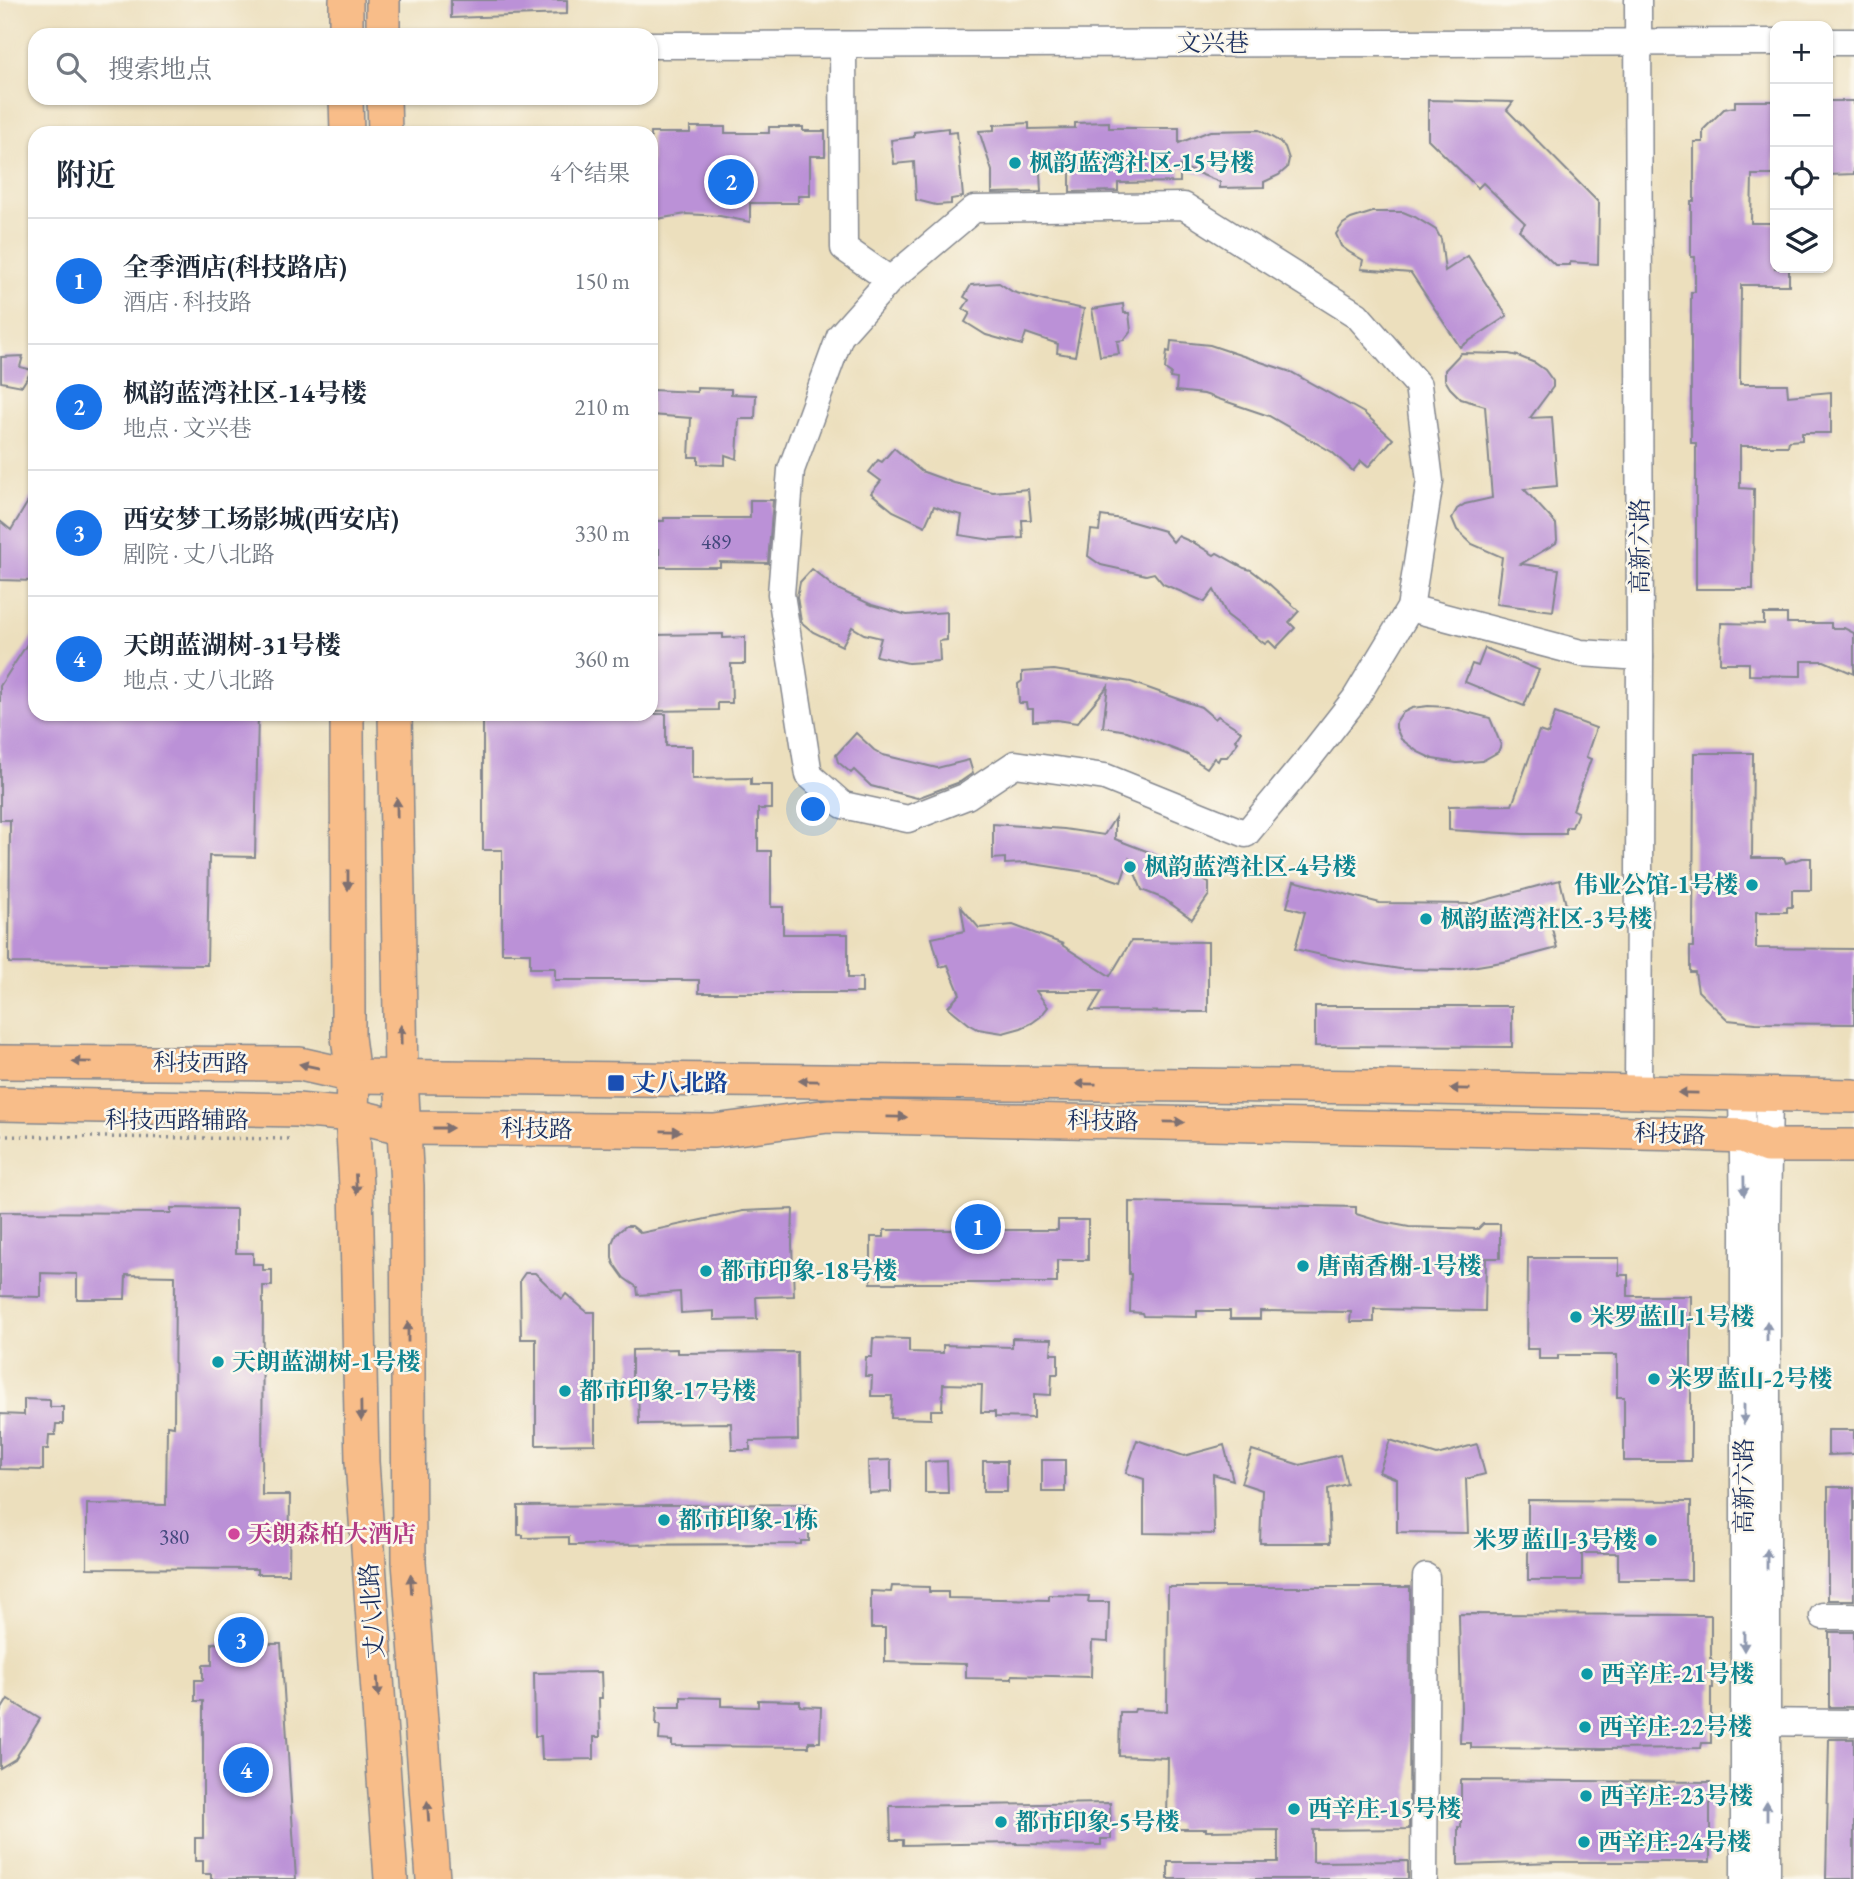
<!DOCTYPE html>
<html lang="zh">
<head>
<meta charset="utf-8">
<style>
	body { margin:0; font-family:"EB Garamond","Noto Serif SC",serif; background:#f6f6f7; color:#1f2937 }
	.controls { position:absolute; right:21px; top:21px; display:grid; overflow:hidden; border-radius:14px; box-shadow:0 2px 5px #0004 }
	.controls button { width:63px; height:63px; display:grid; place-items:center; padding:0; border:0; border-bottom:2px solid #e0e1e3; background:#fff; color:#1f2937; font:35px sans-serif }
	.you { position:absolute; left:814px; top:810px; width:24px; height:24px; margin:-18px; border:5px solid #fff; border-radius:50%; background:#1a73e8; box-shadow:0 0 0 10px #1a73e833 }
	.badge { display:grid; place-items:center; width:46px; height:46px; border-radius:50%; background:#1a73e8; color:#fff; font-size:23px; font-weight:700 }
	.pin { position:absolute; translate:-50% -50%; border:4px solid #fff; box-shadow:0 2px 7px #0006 }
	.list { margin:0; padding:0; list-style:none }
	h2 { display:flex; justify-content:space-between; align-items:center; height:91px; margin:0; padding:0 28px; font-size:30px }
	h2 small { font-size:23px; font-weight:400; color:#747a83 }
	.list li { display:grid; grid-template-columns:46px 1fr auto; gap:21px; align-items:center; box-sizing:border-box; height:126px; padding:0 28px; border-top:2px solid #e0e1e3 }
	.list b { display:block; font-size:26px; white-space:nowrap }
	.list p { margin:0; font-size:23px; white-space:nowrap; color:#747a83 }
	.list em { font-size:23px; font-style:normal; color:#747a83 }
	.icon { flex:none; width:38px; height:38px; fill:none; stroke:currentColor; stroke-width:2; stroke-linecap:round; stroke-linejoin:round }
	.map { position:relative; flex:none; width:1854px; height:1879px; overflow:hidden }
	.search { position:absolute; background:#fff; box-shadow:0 2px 5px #0004; left:28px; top:28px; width:630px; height:77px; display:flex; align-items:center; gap:18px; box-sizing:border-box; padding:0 24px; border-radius:21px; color:#747a83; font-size:26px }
	.panel { position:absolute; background:#fff; box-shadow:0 2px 5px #0004; left:28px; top:126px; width:630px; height:595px; border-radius:21px }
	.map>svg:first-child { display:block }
</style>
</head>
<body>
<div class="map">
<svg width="1854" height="1879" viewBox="0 0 1854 1879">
	<rect width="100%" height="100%" fill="#fbf7ec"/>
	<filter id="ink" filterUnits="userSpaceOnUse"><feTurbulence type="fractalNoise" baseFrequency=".0143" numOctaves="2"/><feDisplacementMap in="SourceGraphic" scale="14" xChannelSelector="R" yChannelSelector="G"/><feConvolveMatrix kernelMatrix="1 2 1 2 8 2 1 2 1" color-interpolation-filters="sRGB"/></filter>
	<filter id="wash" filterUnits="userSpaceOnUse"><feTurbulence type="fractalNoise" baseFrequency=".00686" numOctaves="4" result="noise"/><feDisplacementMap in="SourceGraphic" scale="28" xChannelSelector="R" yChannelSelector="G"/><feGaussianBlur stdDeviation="1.57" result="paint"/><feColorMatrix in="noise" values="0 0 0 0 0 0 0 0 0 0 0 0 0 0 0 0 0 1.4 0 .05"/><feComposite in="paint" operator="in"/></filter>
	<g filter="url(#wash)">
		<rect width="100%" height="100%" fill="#ecdfbd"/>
		<g id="blocks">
			<g fill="#bb91d7">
				<path d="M451 0H567V14L451 18Z"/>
				<path d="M1428 100 1513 102 1507 110 1599 203 1598 264 1570 262V265H1555L1519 230 1525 223 1483 183 1478 188 1428 139Z"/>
				<path d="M1735 101H1775V175H1752L1751 223H1775V268H1789V285H1741L1740 384H1787L1788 396 1831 392V433H1802V440L1789 441 1788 446H1740V488L1754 489 1753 589H1696V443H1691V292H1695V257H1691V201H1694V142H1703V130L1724 109 1735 107Z"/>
				<path d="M1828 101H1854V174L1828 175Z"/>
				<path d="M1109 122V128H1179V143L1210 131 1259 130 1280 142 1285 147 1289 159 1287 168 1279 175 1264 182V187L1220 188V182L1180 166V182L1118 183V191L1070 192V152H1039L1041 192 992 193V171L979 131 994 130V125L1029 123V129L1075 128V123Z"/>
				<path d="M690 127H725V133H769V127H803V131H825V156H810V196H798V203H750V222L720 216 686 214 651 220V133H690Z"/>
				<path d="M948 128V133L957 132 963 197 951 199V204L936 205 916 200 914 162 894 164 891 140 914 137V132Z"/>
				<path d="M1373 212H1403L1415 217 1436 230 1441 239 1445 271 1468 256 1507 316 1460 347 1411 273 1361 269 1363 260 1349 252 1341 246 1336 234 1343 224 1351 219Z"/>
				<path d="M999 283 1013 292 1045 301 1084 309 1075 356 1057 353 1058 344 1026 333 1022 345 986 335 965 322 970 313 963 309 969 300 964 297 971 285Z"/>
				<path d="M1123 304 1124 313H1129L1131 331 1124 340 1117 341 1119 354 1100 356 1092 309Z"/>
				<path d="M1171 341 1210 345 1291 372 1364 413 1393 439 1368 467 1361 461 1353 471 1332 452 1269 416 1204 394 1176 391 1177 379 1170 378 1171 373 1165 369 1167 351 1170 352Z"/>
				<path d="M1461 353 1509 354 1518 356 1535 363 1545 370 1553 381V387L1530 418 1552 417 1557 486 1524 489 1556 524 1557 540 1556 543 1521 564 1559 569 1553 611 1496 604 1502 557 1472 544 1457 530 1452 518 1457 509 1465 504 1492 498 1485 406 1461 399 1450 388 1445 380V370Z"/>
				<path d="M23 356 20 367 32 370 22 386 1 382V357Z"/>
				<path d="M697 388 731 389V394L756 395 755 419H739L737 459 725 455V465L698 464V457H689L691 418 651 415V390L697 392Z"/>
				<path d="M894 448 921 471 954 483 993 492 1028 489 1031 520H1022L1023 538 992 540 959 535 962 515 949 512 934 506 925 526 893 511 871 493 881 481 869 472 878 460 882 462Z"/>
				<path d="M35 490V581L0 580V521L11 530Z"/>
				<path d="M750 500H773L768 563 720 562V567H659V549H651V521H664V518H750Z"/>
				<path d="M1101 516 1122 519 1164 531 1173 542 1178 536 1196 544 1214 555 1217 553 1244 568 1251 570 1268 583 1299 611 1289 622 1295 628 1276 648 1269 641 1265 644 1227 615 1214 590 1205 602 1163 584 1154 573 1146 575 1101 565 1088 556 1091 530 1099 531Z"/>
				<path d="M812 569 835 588 872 605 907 615 947 612V640L939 641 940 661 908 663 876 656 881 638 864 634 852 627 842 646 813 632 801 622 797 597 800 582Z"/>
				<path d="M1764 614H1787V623H1831V628H1844L1854 633V674L1824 661H1801V676L1749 675V663H1720L1721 623 1764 624Z"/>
				<path d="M35 632V714H258L255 857 209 856 207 965 9 963 10 820H0V686Z"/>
				<path d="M723 634V638L745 637V664H731L732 703H718V710L651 711V635Z"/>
				<path d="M1485 648 1539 670 1524 706 1465 682 1472 664 1478 666Z"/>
				<path d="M1054 670 1131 682 1201 707 1215 719 1218 716 1241 731 1235 740 1238 742 1227 757H1220L1218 761 1214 758 1207 768 1186 754 1168 747 1127 731 1103 727 1108 686 1077 723 1057 720 1033 721V709H1027L1026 703H1019L1018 684 1022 681V672Z"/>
				<path d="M1428 706 1447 707 1490 718 1501 745 1498 752 1482 761 1457 763 1433 759 1418 752 1401 739 1396 728V722L1402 713 1412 708Z"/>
				<path d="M1555 713 1596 728 1586 757 1591 759 1573 810 1578 812 1572 827H1566V834H1523L1449 830V806L1512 805 1539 731 1548 734Z"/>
				<path d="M487 714H666V746H692V779L751 778V785H772V809H758V851H771V907H783V934H848V978H862V993H699V980H555V968H530V953H502V850H483V716H487Z"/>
				<path d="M856 733 874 750 883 755 937 768 969 760 973 773 960 782 917 798 871 786 854 770 851 773 838 762 836 755Z"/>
				<path d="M1694 753H1753L1752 858H1784L1786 863 1802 858H1811V890H1792V907H1787V912H1756V948L1854 949V1024L1756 1023 1728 1020 1698 991 1695 972H1690V947H1693Z"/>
				<path d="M1115 818V839L1149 852 1209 883V895L1192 919 1164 899 1142 890 1129 859 1121 882 1098 874 1027 863 1005 864V858L993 859V824L1064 829 1104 835Z"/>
				<path d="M1560 880 1566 905 1547 909 1557 948 1508 961 1453 970 1400 969 1348 961 1295 949 1305 912 1287 907 1294 881 1380 903 1471 904Z"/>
				<path d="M961 907 979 928 1013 925 1063 944 1062 945 1110 976 1131 941 1208 942V1012L1090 1011 1102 991H1036L1048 1007 1040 1017 1032 1023 1021 1028 1003 1033 978 1029 969 1024 948 1007 960 994 948 965 940 967 932 938 965 931Z"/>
				<path d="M1315 1006H1512V1047L1315 1046Z"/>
				<path d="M1129 1202 1356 1207V1214L1382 1222 1409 1227 1478 1229 1483 1224H1500V1258H1486L1485 1311 1374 1309V1322H1350L1351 1312 1260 1311V1319H1230V1311H1197V1317L1143 1316 1142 1313 1130 1312 1131 1274H1129Z"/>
				<path d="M171 1208 236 1209V1253H253V1264H263V1270H272V1286H263L262 1495H290L289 1574H257V1569L87 1568V1504L166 1505 167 1425 174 1426 175 1276 126 1275 125 1299H77V1274L41 1273V1297L0 1296V1212L171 1213Z"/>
				<path d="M793 1209 792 1244 794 1296 756 1297 757 1319 714 1320V1311L681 1313 680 1292 638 1295 637 1287 624 1278 614 1264 612 1258V1243L616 1234 626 1226H632L641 1233 743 1211Z"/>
				<path d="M1058 1220H1088V1260H1057V1283H871V1237H884V1230H1058Z"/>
				<path d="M1528 1258H1619V1275H1628V1296H1691V1461H1624V1397H1617V1355H1558V1359H1539V1349H1527Z"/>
				<path d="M525 1273H535L562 1299 566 1294 587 1312H595V1444L536 1445V1339H521L520 1280Z"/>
				<path d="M873 1338 909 1339V1352L943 1353V1345L1012 1347V1338L1052 1339 1051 1354H1058V1374H1052L1051 1395 1034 1394V1418L995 1417V1412H981L982 1385 943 1384 942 1410H931V1419L891 1418 892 1396H871L872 1376H865L866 1357H872Z"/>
				<path d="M677 1349V1353L797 1352 798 1440 750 1441V1450H732L731 1423 639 1424 638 1382H632V1350Z"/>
				<path d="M24 1399 50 1400V1407H63V1424H56L55 1435H49L48 1449H43V1470L0 1469V1414L24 1415Z"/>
				<path d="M1828 1430H1854V1454L1828 1455Z"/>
				<path d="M1137 1440 1184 1456 1224 1445 1233 1480 1213 1474 1214 1534 1144 1533V1479L1126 1473Z"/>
				<path d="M1390 1440 1437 1455 1477 1444 1485 1474 1466 1479 1468 1533 1397 1532V1479L1379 1472Z"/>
				<path d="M1252 1450 1300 1465 1340 1455 1347 1484 1328 1489 1330 1543H1260L1262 1490 1241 1483Z"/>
				<path d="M891 1460V1492L869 1493 868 1461Z"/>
				<rect x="1042" y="1460" width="23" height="32"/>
				<path d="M947 1461 948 1493H925V1462Z"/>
				<rect x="983" y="1461" width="24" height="31"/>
				<rect x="1828" y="1487" width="26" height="113"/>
				<path d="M1528 1500 1691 1501V1580H1618V1553H1582V1580H1528Z"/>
				<path d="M809 1504V1541H801V1544L569 1545V1537L523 1538V1535H518V1506Z"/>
				<path d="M892 1586 929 1587V1592H948V1598L1049 1600V1595L1089 1596 1088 1602H1109L1108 1642 1092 1641 1091 1677 1012 1675V1679L966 1678V1664L885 1662V1628H871V1591L891 1592Z"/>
				<path d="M1168 1587H1410L1409 1829 1313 1830V1862L1408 1861V1879H1168V1862H1278V1830L1206 1831V1829H1177V1823H1167L1168 1758 1119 1756 1120 1712H1134L1135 1709 1167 1711Z"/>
				<path d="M1459 1614 1711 1615V1658H1712L1713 1688H1711V1743H1702L1701 1748 1602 1749 1471 1748V1743H1460L1461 1712Z"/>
				<rect x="1829" y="1632" width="25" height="75"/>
				<path d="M212 1643 281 1644 296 1879H211V1874H203V1861H195V1838H203V1701H195V1680H203V1665H212Z"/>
				<path d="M601 1672 602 1698H599L600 1737H594V1759L542 1760 541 1736H535L534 1673Z"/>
				<path d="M681 1697 721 1698V1706L758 1707V1700L800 1701V1706L821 1707 820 1742H809V1747L672 1746V1741L659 1740 660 1725H656L657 1707H681Z"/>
				<path d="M8 1699 40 1719 15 1759 0 1768V1712Z"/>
				<path d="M1829 1739H1854V1879H1826Z"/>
				<path d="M1461 1780 1710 1782V1862H1556L1458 1865V1827H1461Z"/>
				<path d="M1110 1803 1111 1839H1101V1845L1016 1844V1843L903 1845V1840H891L890 1806Z"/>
			</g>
		</g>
	</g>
	<g filter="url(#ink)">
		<use href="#blocks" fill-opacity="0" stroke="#84878e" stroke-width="2"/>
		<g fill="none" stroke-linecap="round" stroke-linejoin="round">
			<defs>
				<g id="minor">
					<path d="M1828 42H1854"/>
					<path d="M651 45 1775 42"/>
					<path d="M843 45 844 248 890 280 840 336 791 470 781 594 809 775 843 805 908 819 967 796 1015 764 1105 777 1246 834 1305 763 1355 699 1410 608 1430 481 1418 385 1357 315 1184 206 974 209 890 280"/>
					<path d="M1410 608 1581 653 1640 657"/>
					<path d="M1638 1092 1640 657 1638 0"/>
					<path d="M1742 1094 1744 1222V1879"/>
					<path d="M1823 1616H1854"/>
					<path d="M1751 1722 1854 1723"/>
					<path d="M1424 1879 1426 1577"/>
					<path d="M1767 1879V1220L1769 1094"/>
				</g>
				<g id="major">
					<path d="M346 0V35"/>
					<path d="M383 0V35"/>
					<path d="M346 98 347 133"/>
					<path d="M384 98 385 133"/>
					<path d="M347 714 348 1012V1037L353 1076 352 1115 356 1186 362 1462 391 1879"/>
					<path d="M395 714 401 1076 407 1186 409 1562 433 1879"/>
					<path d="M0 1062 300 1064 353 1076 1375 1087 1854 1096"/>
					<path d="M0 1104 297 1110 352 1115 405 1128 714 1131 828 1116 1687 1134 1743 1136 1767 1146H1854"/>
				</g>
			</defs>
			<use href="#minor" stroke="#84878e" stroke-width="29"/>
			<use href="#major" stroke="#84878e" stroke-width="36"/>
			<path stroke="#84878e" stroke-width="3.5" stroke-dasharray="2 5" stroke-linecap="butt" d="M0 1136 292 1139"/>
			<use href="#minor" stroke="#fff" stroke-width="26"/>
			<use href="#major" stroke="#f8bd89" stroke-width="33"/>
		</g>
		<defs><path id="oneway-solid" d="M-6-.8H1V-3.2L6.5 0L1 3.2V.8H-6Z" transform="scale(1.75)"/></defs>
		<g fill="#7e6f71">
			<use href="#oneway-solid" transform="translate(397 808) rotate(-91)"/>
			<use href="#oneway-solid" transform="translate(348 880) rotate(90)"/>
			<use href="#oneway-solid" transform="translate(401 1035) rotate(-91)"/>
			<use href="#oneway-solid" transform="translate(82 1062) rotate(-179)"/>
			<use href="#oneway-solid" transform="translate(309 1066) rotate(-168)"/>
			<use href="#oneway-solid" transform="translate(809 1081) rotate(-179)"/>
			<use href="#oneway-solid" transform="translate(1086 1084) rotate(-179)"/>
			<use href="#oneway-solid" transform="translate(1460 1089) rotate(-179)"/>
			<use href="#oneway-solid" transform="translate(1688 1093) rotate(-179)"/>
			<use href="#oneway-solid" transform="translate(897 1117) rotate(1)"/>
			<use href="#oneway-solid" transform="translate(1174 1122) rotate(1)"/>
			<use href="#oneway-solid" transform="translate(443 1128)"/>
			<use href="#oneway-solid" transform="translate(671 1131) rotate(1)"/>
			<use href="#oneway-solid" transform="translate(356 1184) rotate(87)"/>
			<use href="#oneway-solid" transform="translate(408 1332) rotate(-90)"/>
			<use href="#oneway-solid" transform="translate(361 1411) rotate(89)"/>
			<use href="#oneway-solid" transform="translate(411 1584) rotate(-94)"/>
			<use href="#oneway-solid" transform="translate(378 1687) rotate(86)"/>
			<use href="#oneway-solid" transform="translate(428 1811) rotate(-94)"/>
		</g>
		<g fill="#8d97ae">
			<use href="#oneway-solid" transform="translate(1744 1186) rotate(89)"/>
			<use href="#oneway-solid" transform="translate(1767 1331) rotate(-90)"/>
			<use href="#oneway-solid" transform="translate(1744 1414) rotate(90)"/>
			<use href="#oneway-solid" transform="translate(1767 1559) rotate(-90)"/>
			<use href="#oneway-solid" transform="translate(1744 1641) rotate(90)"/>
			<use href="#oneway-solid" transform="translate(1767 1811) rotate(-90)"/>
		</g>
	</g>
	<g fill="#0f9aa8" stroke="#fbf7ec" stroke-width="2.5">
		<circle cx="1015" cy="163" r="7"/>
		<circle cx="1130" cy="867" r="7"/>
		<circle cx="1752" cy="885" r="7"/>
		<circle cx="1426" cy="919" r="7"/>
		<circle cx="1303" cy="1266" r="7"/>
		<circle cx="706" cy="1271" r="7"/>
		<circle cx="1576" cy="1317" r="7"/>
		<circle cx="218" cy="1362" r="7"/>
		<circle cx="1654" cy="1379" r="7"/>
		<circle cx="565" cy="1391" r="7"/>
		<circle cx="664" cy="1520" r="7"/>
		<circle cx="1651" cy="1540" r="7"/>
		<circle cx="1587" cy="1674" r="7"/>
		<circle cx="1585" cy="1727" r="7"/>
		<circle cx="1586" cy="1796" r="7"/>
		<circle cx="1294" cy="1809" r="7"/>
		<circle cx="1001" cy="1822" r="7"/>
		<circle cx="1584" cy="1842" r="7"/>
	</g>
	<rect fill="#1a4fb4" stroke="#fbf7ec" stroke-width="2.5" x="607" y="1074" width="18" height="18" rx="3.5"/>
	<circle fill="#d1479c" stroke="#fbf7ec" stroke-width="2.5" cx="234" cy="1534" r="7"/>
	<g text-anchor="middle" stroke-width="5" stroke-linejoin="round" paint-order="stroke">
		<g font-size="21" fill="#43487c">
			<text x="716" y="549">489</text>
			<text x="174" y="1544">380</text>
		</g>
		<g font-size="24" fill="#1b2f5e" stroke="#fbf7ec">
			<text x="1213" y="51">文兴巷</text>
			<text transform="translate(1640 546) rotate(-90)" y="8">高新六路</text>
			<text transform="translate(201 1063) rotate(1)" y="8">科技西路</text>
			<text x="177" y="1128">科技西路辅路</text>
			<text transform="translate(1103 1121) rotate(1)" y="8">科技路</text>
			<text transform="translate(537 1129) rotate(1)" y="8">科技路</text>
			<text transform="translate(1670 1134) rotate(2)" y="8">科技路</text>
			<text transform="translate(1744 1486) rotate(-90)" y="8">高新六路</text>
			<text transform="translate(372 1611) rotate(-94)" y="8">丈八北路</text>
		</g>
		<g font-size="24" font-weight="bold" fill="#0d838f" stroke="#fbf7ec" text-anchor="start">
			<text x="1029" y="171">枫韵蓝湾社区-15号楼</text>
			<text x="1144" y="875">枫韵蓝湾社区-4号楼</text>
			<text x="1738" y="893" text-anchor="end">伟业公馆-1号楼</text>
			<text x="1440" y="927">枫韵蓝湾社区-3号楼</text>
			<text x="1317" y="1274">唐南香榭-1号楼</text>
			<text x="720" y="1279">都市印象-18号楼</text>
			<text x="1590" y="1325">米罗蓝山-1号楼</text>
			<text x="232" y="1370">天朗蓝湖树-1号楼</text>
			<text x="1668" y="1387">米罗蓝山-2号楼</text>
			<text x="579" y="1399">都市印象-17号楼</text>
			<text x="678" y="1528">都市印象-1栋</text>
			<text x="1637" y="1548" text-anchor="end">米罗蓝山-3号楼</text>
			<text x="1601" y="1682">西辛庄-21号楼</text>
			<text x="1599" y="1735">西辛庄-22号楼</text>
			<text x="1600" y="1804">西辛庄-23号楼</text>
			<text x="1308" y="1817">西辛庄-15号楼</text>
			<text x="1015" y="1830">都市印象-5号楼</text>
			<text x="1598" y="1850">西辛庄-24号楼</text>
		</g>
		<g font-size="24" font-weight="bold" fill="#164399" stroke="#fbf7ec" text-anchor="start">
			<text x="632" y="1091">丈八北路</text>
		</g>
		<g font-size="24" font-weight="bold" fill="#b23c85" stroke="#fbf7ec" text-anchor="start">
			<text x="248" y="1542">天朗森柏大酒店</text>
		</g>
	</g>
</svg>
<div class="controls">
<button>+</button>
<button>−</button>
<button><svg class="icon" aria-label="locate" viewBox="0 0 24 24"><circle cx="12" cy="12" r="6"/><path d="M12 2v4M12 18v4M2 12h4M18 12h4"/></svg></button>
<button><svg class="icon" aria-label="layers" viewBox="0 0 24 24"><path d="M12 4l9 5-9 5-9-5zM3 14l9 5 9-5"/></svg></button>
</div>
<div class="you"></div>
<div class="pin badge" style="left:978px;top:1227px">1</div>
<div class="pin badge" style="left:731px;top:182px">2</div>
<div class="pin badge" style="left:241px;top:1640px">3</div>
<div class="pin badge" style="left:246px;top:1770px">4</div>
<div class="search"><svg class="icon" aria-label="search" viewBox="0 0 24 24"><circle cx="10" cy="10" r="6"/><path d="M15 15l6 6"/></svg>搜索地点</div>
<section class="panel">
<h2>附近<small>4个结果</small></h2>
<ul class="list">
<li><span class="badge">1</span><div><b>全季酒店(科技路店)</b><p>酒店 · 科技路</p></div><em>150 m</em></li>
<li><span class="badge">2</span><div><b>枫韵蓝湾社区-14号楼</b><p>地点 · 文兴巷</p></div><em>210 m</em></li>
<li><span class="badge">3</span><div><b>西安梦工场影城(西安店)</b><p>剧院 · 丈八北路</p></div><em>330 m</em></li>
<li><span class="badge">4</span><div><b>天朗蓝湖树-31号楼</b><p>地点 · 丈八北路</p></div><em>360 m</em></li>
</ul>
</section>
</div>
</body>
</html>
